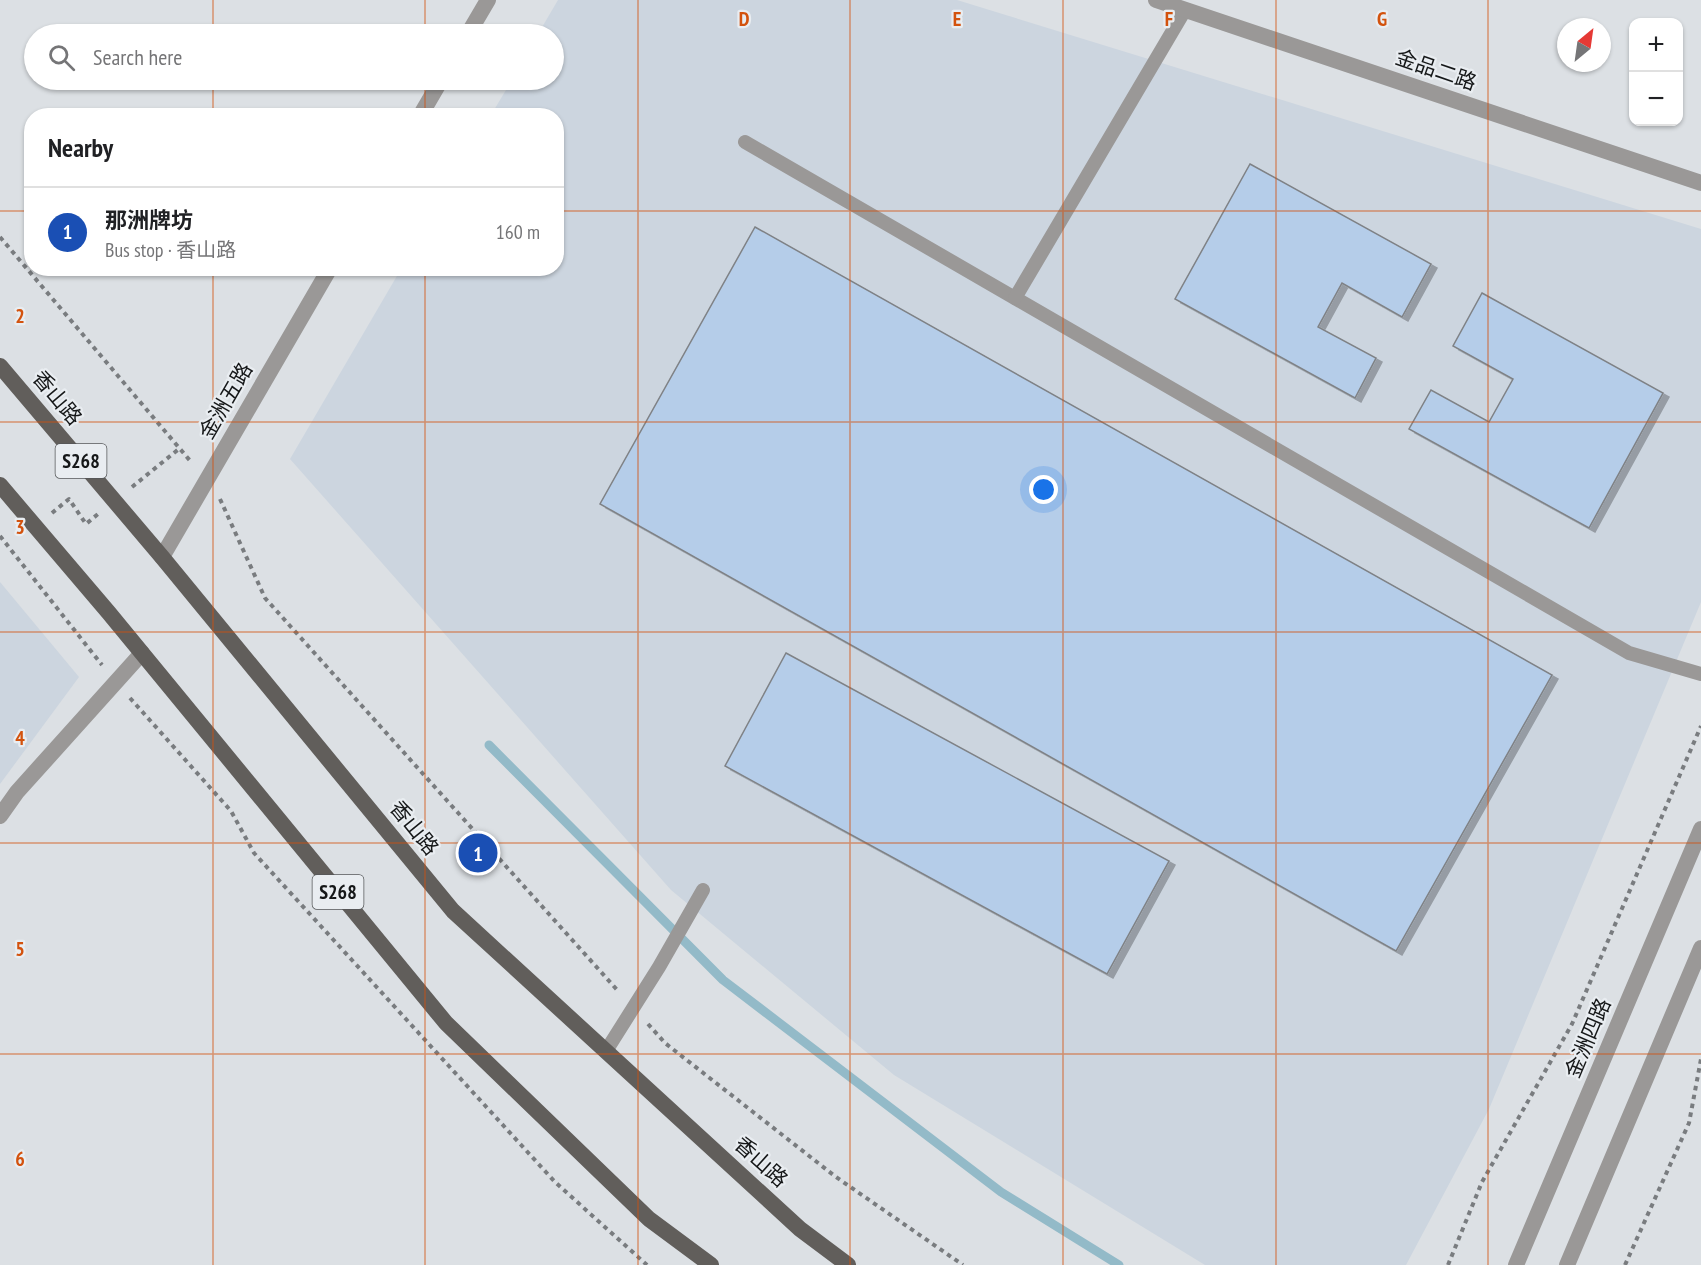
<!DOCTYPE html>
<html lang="en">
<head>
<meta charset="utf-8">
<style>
	body { margin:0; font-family:"PT Sans Narrow","Noto Sans SC",sans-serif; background:#f2f2f2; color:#202124 }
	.controls { position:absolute; right:18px; top:18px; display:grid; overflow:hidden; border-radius:12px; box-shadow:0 2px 4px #0004 }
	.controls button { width:54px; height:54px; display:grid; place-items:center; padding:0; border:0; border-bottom:2px solid #e0e0e0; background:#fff; color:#202124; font:30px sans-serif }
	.compass { position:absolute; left:1557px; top:18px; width:54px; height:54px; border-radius:50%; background:#fff; box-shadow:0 2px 4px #0004; rotate:29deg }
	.you { position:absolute; left:1044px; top:490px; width:21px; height:21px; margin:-15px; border:4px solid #fff; border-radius:50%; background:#1a73e8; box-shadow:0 0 0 9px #1a73e833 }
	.badge { display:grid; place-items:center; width:39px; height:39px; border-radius:50%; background:#b45309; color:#fff; font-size:20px; font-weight:700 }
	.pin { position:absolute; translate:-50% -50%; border:3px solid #fff; box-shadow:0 2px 6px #0006 }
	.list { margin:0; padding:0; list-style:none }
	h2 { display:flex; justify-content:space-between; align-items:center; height:78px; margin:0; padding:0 24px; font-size:26px }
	h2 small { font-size:20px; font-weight:400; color:#757577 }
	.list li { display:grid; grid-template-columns:39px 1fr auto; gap:18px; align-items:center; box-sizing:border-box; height:90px; padding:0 24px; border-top:2px solid #e0e0e0 }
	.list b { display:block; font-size:22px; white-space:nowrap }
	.list p { margin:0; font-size:20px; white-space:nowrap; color:#757577 }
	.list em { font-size:20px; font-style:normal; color:#757577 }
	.icon { flex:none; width:33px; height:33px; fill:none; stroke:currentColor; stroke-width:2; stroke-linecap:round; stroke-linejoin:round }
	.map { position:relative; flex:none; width:1701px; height:1265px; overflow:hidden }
	.search { position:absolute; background:#fff; box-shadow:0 2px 4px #0004; left:24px; top:24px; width:540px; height:66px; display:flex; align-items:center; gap:15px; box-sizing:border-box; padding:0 21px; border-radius:33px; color:#757577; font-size:22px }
	.panel { position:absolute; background:#fff; box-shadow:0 2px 4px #0004; left:24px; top:108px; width:540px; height:168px; border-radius:24px }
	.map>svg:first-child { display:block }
</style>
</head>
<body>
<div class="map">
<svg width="1701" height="1265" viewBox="0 0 1701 1265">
	<defs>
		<filter id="shadow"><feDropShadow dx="6" dy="4" stdDeviation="0" flood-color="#0004"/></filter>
	</defs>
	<rect width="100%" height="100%" fill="#dce0e4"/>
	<g fill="#ccd5df">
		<path d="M558 0H957L1701 229V602L1489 1109 1406 1265H1205L894 1075 671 890 290 459 401 269 556 268V116L491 115 512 80H554V34H538Z"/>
		<path d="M0 582 79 677 0 784Z"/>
	</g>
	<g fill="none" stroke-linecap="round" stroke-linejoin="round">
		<path stroke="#93bac8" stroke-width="9" d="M489 745 723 980 1001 1192 1119 1265"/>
	</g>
	<g fill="#b5cde9" stroke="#7f8286" stroke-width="1.5" filter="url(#shadow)">
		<path d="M1250 164 1431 264 1402 317 1342 283 1318 327 1376 358 1355 398 1175 299Z"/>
		<path d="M755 227 1552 675 1396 951 600 504Z"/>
		<path d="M1482 293 1663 393 1589 528 1409 429 1431 390 1489 422 1513 379 1453 346Z"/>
		<path d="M786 653 1169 861 1107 974 725 766Z"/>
	</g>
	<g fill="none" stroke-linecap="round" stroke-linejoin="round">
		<g stroke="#797c7f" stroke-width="4" stroke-dasharray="4.5 4.5" stroke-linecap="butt">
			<path d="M0 237 192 463"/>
			<path d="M132 487 180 448"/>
			<path d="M220 499 265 598 619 992"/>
			<path d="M52 513 69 499 86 524 98 514"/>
			<path d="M0 536 102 665"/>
			<path d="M130 698 231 811 254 853 555 1182 647 1265"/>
			<path d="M648 1024 665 1043 836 1177 963 1265"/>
			<path d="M1448 1265 1482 1182 1572 1024 1701 726"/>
			<path d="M1625 1265 1689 1123 1701 1059"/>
		</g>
		<g stroke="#9a9897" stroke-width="14">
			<path d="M745 142 1629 653 1701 674"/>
			<path d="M1015 298 1185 10"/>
			<path d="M606 1051 659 967 703 890"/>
		</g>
		<g stroke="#9a9897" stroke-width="16">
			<path d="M1156 0 1701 183"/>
			<path d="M468 34 488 0"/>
			<path d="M420 116 441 80"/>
			<path d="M162 557 330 268"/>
			<path d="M1516 1265 1701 829"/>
			<path d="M1567 1265 1701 948"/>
		</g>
		<path stroke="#9a9897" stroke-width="16" d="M0 816 17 792 142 653"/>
		<g stroke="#615e5b" stroke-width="16">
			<path d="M0 366 162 557 453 911 800 1229 848 1265"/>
			<path d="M0 485 109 613 446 1023 649 1219 711 1265"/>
		</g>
	</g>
	<path fill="none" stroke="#d3520d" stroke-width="1.5" stroke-opacity="0.55" d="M213 0V34M425 0V34M638 0V1265M850 0V1265M1063 0V1265M1276 0V1265M1488 0V1265M213 80V116M425 80V116M0 211H32M556 211H1701M213 268V1265M425 268V1265M0 422H1701M0 632H1701M0 843H1701M0 1054H1701"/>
	<g text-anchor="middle" stroke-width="4.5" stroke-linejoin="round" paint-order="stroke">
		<g fill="#e9edf1" stroke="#555759" stroke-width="1.5">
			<rect x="55.5" y="444" width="51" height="34" rx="4.5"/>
			<rect x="312.5" y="875" width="51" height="34" rx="4.5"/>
		</g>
		<g font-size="20" font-weight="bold" fill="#151718">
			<text x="81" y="468">S268</text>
			<text x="338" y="899">S268</text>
		</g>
		<g font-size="21" fill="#151718" stroke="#e9edf1">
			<text transform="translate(1436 70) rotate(19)" y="7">金品二路</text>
			<text transform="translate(57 398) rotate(50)" y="7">香山路</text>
			<text transform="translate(226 401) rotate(-60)" y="7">金洲五路</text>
			<text transform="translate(414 828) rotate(51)" y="7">香山路</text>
			<text transform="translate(1588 1038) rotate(-67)" y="7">金洲四路</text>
			<text transform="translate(761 1162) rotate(42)" y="7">香山路</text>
		</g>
	</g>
	<g font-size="20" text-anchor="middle" font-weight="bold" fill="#d3520d" stroke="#e9edf1" stroke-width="4.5" stroke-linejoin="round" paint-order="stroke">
		<text x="744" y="26">D</text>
		<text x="957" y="26">E</text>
		<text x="1169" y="26">F</text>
		<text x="1382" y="26">G</text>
		<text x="20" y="323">2</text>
		<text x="20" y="534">3</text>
		<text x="20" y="745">4</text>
		<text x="20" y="956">5</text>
		<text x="20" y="1166">6</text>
	</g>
</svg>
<div class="controls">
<button>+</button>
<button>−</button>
</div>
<svg class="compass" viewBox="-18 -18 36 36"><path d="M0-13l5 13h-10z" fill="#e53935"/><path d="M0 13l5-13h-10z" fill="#757577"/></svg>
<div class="you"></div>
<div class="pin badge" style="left:478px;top:853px;background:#1a4fb4">1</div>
<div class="search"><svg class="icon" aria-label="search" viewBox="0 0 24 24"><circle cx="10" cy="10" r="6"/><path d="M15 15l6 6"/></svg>Search here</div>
<section class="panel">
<h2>Nearby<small></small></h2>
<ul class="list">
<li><span class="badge" style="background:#1a4fb4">1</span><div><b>那洲牌坊</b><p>Bus stop · 香山路</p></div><em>160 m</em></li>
</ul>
</section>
</div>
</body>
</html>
